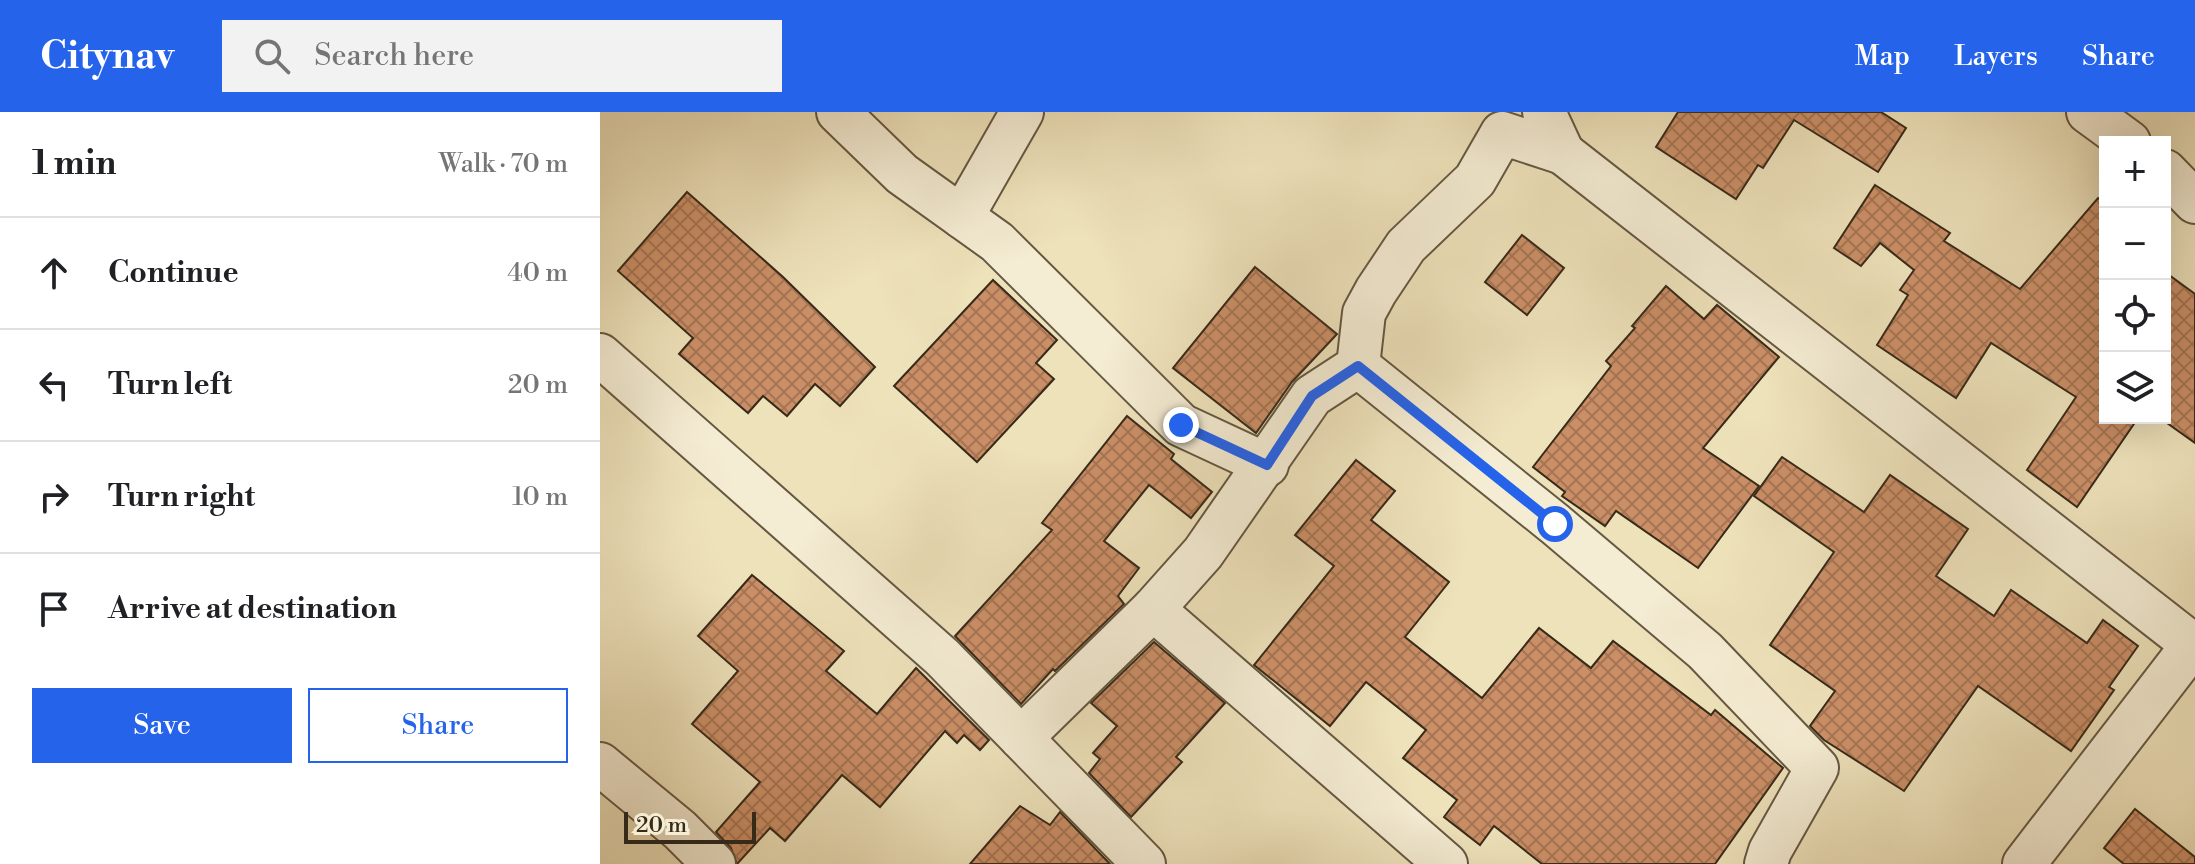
<!DOCTYPE html>
<html lang="en">
<head>
<meta charset="utf-8">
<style>
	body { margin:0; font-family:"Libre Bodoni",serif; background:#f2f2f2; color:#202124 }
	.controls { position:absolute; right:24px; top:24px; display:grid; overflow:hidden; border-radius:0px; box-shadow:0 8px 32px #0002 }
	.controls button { width:72px; height:72px; display:grid; place-items:center; padding:0; border:0; border-bottom:2px solid #e0e0e0; background:#fff; color:#202124; font:40px sans-serif }
	.scale { position:absolute; left:24px; bottom:20px; width:132px; box-sizing:border-box; padding-left:8px; border:4px solid #372a19; border-top:0; font-size:22px; line-height:28px; white-space:nowrap; color:#372a19; -webkit-text-stroke:6px #f4ecd3; paint-order:stroke }
	.stop { position:absolute; width:24px; height:24px; margin:-18px; border:6px solid #2563eb; border-radius:50%; background:#fff }
	.stop.end { background:#2563eb; border-color:#fff; box-shadow:0 2px 8px #0008 }
	.list { margin:0; padding:0; list-style:none }
	h2 { display:flex; justify-content:space-between; align-items:center; height:104px; margin:0; padding:0 32px; font-size:34px }
	h2 small { font-size:26px; font-weight:400; color:#757577 }
	.list li { display:grid; grid-template-columns:52px 1fr auto; gap:24px; align-items:center; box-sizing:border-box; height:112px; padding:0 32px; border-top:2px solid #e0e0e0 }
	.list b { display:block; font-size:30px; white-space:nowrap }
	.list em { font-size:26px; font-style:normal; color:#757577 }
	.actions { display:flex; gap:16px; padding:24px 32px }
	.actions a { flex:1; padding:18px 0; border:2px solid #2563eb; border-radius:0px; text-align:center; font-size:28px; color:#2563eb }
	.actions .main { background:#2563eb; color:#fff }
	.icon { flex:none; width:44px; height:44px; fill:none; stroke:currentColor; stroke-width:2; stroke-linecap:round; stroke-linejoin:round }
	.map { position:relative; flex:none; width:1595px; height:752px; overflow:hidden }
	header { display:flex; align-items:center; gap:48px; box-sizing:border-box; height:112px; padding:0 40px; background:#2563eb; color:#fff }
	header strong { font-size:38px }
	nav { display:flex; gap:44px; margin-inline-start:auto; font-size:28px }
	.search { width:560px; height:72px; background:#f2f2f2; display:flex; align-items:center; gap:20px; box-sizing:border-box; padding:0 28px; border-radius:0px; color:#757577; font-size:30px }
	main { display:flex }
	aside { flex:1; background:#fff }
	.map>svg:first-child { display:block }
</style>
</head>
<body>
<header>
<strong>Citynav</strong>
<div class="search"><svg class="icon" aria-label="search" viewBox="0 0 24 24"><circle cx="10" cy="10" r="6"/><path d="M15 15l6 6"/></svg>Search here</div>
<nav><a>Map</a><a>Layers</a><a>Share</a></nav>
</header>
<main>
<aside>
<h2>1 min<small>Walk · 70 m</small></h2>
<ul class="list">
<li><svg class="icon" aria-label="ahead" viewBox="0 0 24 24"><path d="M12 20V5M6 11l6-6 6 6"/></svg><div><b>Continue</b></div><em>40 m</em></li>
<li><svg class="icon" aria-label="left" viewBox="0 0 24 24"><path d="M17 20v-9H6M10 6l-5 5 5 5"/></svg><div><b>Turn left</b></div><em>20 m</em></li>
<li><svg class="icon" aria-label="right" viewBox="0 0 24 24"><path d="M7 20v-9h11M14 6l5 5-5 5"/></svg><div><b>Turn right</b></div><em>10 m</em></li>
<li><svg class="icon" aria-label="arrive" viewBox="0 0 24 24"><path d="M6 21V4h12l-3 4 3 4H6"/></svg><div><b>Arrive at destination</b></div></li>
</ul>
<div class="actions"><a class="main">Save</a><a>Share</a></div>
</aside>
<div class="map">
<svg width="1595" height="752" viewBox="0 0 1595 752">
	<defs>
		<pattern id="building-cross-hatch" width="8" height="8" patternUnits="userSpaceOnUse" patternTransform="scale(2)"><rect width="8" height="8" fill="#cb8f67"/><path d="M0 0l8 8M0 8l8-8" fill="none" stroke="#a67554"/></pattern>
	</defs>
	<rect width="100%" height="100%" fill="#eee2bb"/>
	<filter id="stains"><feTurbulence type="fractalNoise" baseFrequency=".0025" numOctaves="4"/><feColorMatrix values="0 0 0 0 .2 0 0 0 0 .09 0 0 0 0 .02 0 0 0 .5 -.17"/></filter>
	<radialGradient id="worn" r=".72"><stop offset=".6" stop-color="#630" stop-opacity="0"/><stop offset="1" stop-color="#630" stop-opacity=".3"/></radialGradient>
	<g fill="url(#building-cross-hatch)" stroke="#372a19" stroke-width="2">
		<path d="M1078 0H1281L1306 16 1278 60 1194 8 1163 56 1158 53 1136 87 1056 35Z"/>
		<path d="M1275 73 1350 121 1344 129 1420 177 1498 86 1505 91V306H1538L1477 395 1427 358 1476 285 1391 231 1356 286 1277 233 1308 183 1300 178 1314 158 1280 131 1261 154 1234 136Z"/>
		<path d="M87 80 183 165 275 255 240 294 215 272 187 304 163 284 148 301 79 242 93 226 18 159Z"/>
		<path d="M922 123 964 156 927 203 885 170Z"/>
		<path d="M655 155 737 222 692 270 656 321 573 256Z"/>
		<path d="M1565 160 1595 182V331L1560 306H1565Z"/>
		<path d="M393 168 457 228 436 251 454 267 377 350 294 274Z"/>
		<path d="M1066 174 1104 207 1117 193 1179 245 1103 336 1159 374 1098 456 1016 399 1005 414 962 384 965 380 933 355 1011 254 1006 249 1035 216 1032 214Z"/>
		<path d="M527 304 574 342 571 347 612 380 591 406 549 373 504 429 539 456 518 484 524 492 455 559 453 557 421 592 355 524 452 418 442 411Z"/>
		<path d="M1182 345 1264 400 1290 363 1368 417 1336 464 1394 504 1411 478 1487 531 1503 508 1538 534 1509 575 1514 578 1471 639 1378 574 1304 679 1224 628 1210 614 1235 579 1170 533 1234 440 1154 384Z"/>
		<path d="M756 348 795 379 771 408 849 470 805 525 882 586 939 516 991 556 1013 529 1111 603 1115 598 1183 656 1115 752H942L894 714 880 733 844 705 857 688 803 646 826 618 766 570 730 614 654 553 734 454 695 423Z"/>
		<path d="M152 463 244 539 226 559 277 602 316 556 389 628 380 638 364 623 357 631 345 619 280 695 242 663 185 729 170 716 137 752 131 736 116 720 160 670 92 612 138 559 98 524Z"/>
		<path d="M554 530 625 591 576 645 582 650 531 705 489 661 500 647 493 641 517 614 491 591Z"/>
		<path d="M420 694 450 713 460 700 510 752H370Z"/>
		<path d="M1535 697 1595 745V752H1524L1504 736Z"/>
	</g>
	<g fill="none" stroke-linecap="round" stroke-linejoin="round">
		<defs>
			<g id="street">
				<path d="M238 0 302 62 397 130 581 313 667 353"/>
				<path d="M1488 0 1529 30"/>
				<path d="M963 41 1592 532"/>
				<path d="M1565 59 1595 90"/>
				<path d="M362 105 422 0"/>
				<path d="M0 243 342 545 544 752"/>
				<path d="M758 254 955 412 1105 539 1217 656 1170 739 1166 752"/>
				<path d="M553 497 603 441 712 284 758 254 764 201 776 179 806 134 875 68 902 21 963 41 944 0"/>
				<path d="M421 626 553 497 846 752"/>
				<path d="M0 652 80 718 114 752"/>
				<path d="M1424 752 1595 530"/>
			</g>
		</defs>
		<use href="#street" stroke="#655842" stroke-width="46"/>
		<use href="#street" stroke="#f4ecd3" stroke-width="42"/>
	</g>
	<g fill="none" stroke-linecap="round" stroke-linejoin="round">
		<path stroke="#2563eb" stroke-width="10" d="M581 313 667 353 712 284 758 254 955 412"/>
	</g>
	<rect width="100%" height="100%" filter="url(#stains)"/>
	<rect width="100%" height="100%" fill="url(#worn)"/>
</svg>
<div class="controls">
<button>+</button>
<button>−</button>
<button><svg class="icon" aria-label="locate" viewBox="0 0 24 24"><circle cx="12" cy="12" r="6"/><path d="M12 2v4M12 18v4M2 12h4M18 12h4"/></svg></button>
<button><svg class="icon" aria-label="layers" viewBox="0 0 24 24"><path d="M12 4l9 5-9 5-9-5zM3 14l9 5 9-5"/></svg></button>
</div>
<div class="scale">20 m</div>
<div class="stop" style="left:955px;top:412px"></div>
<div class="stop end" style="left:581px;top:313px"></div>
</div>
</main>
</body>
</html>
